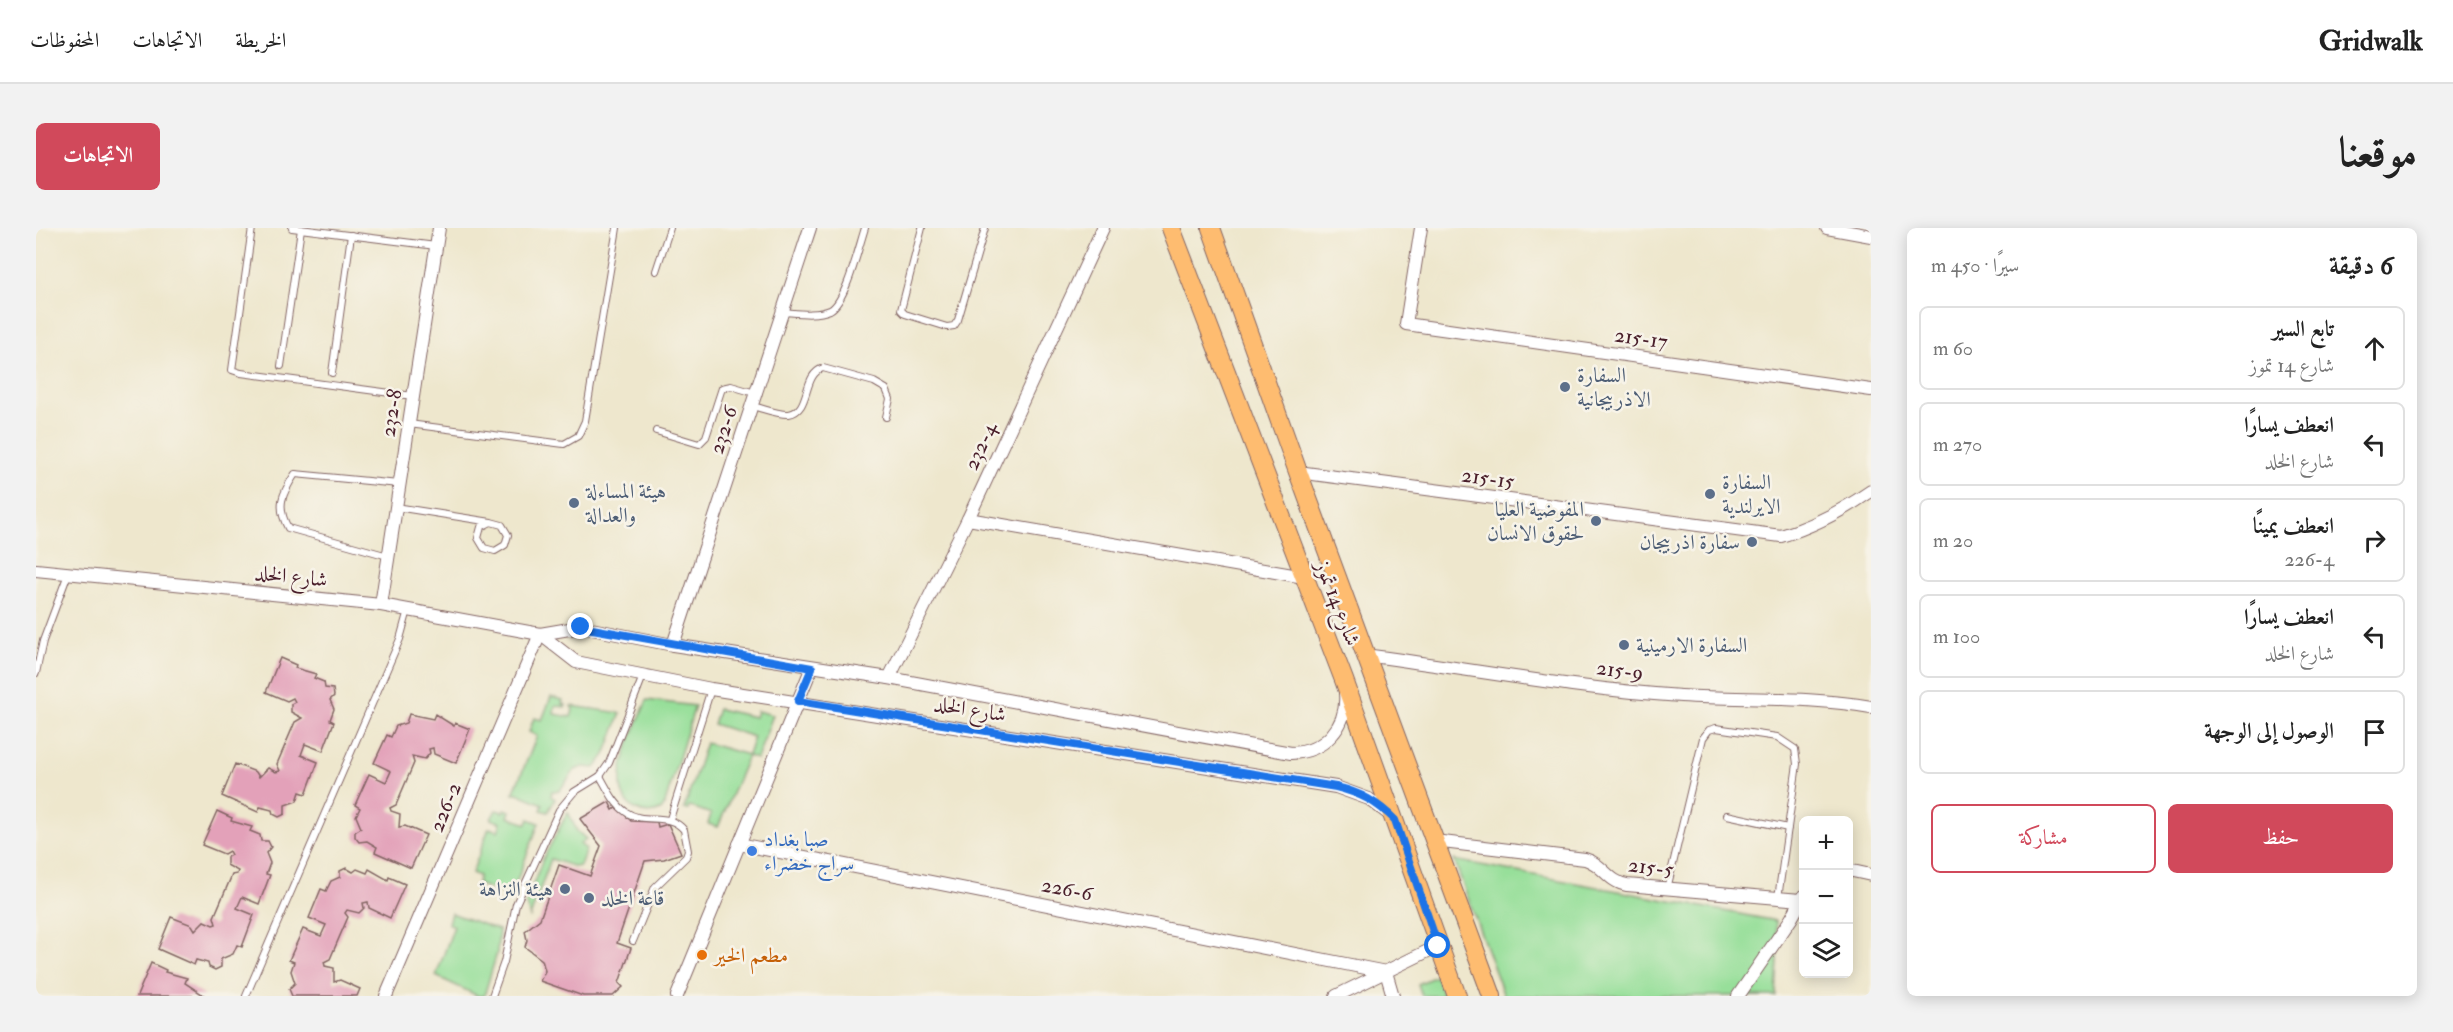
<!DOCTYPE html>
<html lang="ar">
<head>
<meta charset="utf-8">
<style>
	body { margin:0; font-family:"IM FELL Double Pica",Amiri,serif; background:#f2f2f2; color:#222; direction:rtl }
	.controls { position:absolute; right:18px; bottom:18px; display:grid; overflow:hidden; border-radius:9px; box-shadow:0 3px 15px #0003 }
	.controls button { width:54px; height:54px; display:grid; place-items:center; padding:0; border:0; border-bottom:2px solid #e0e0e0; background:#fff; color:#222; font:30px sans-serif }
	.stop { position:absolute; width:18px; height:18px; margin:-14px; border:4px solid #1a73e8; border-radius:50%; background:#fff }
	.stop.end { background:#1a73e8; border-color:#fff; box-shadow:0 2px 6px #0008 }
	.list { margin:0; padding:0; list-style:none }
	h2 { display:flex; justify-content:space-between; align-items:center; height:78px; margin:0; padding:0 24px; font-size:26px }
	h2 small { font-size:20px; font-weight:400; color:#767676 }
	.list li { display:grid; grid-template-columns:39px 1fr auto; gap:18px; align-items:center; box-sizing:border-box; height:84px; margin:0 12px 12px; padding:0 12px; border:2px solid #e0e0e0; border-radius:9px }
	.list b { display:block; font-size:22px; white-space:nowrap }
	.list p { margin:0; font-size:20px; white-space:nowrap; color:#767676 }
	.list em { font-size:20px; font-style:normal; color:#767676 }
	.actions { display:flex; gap:12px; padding:18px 24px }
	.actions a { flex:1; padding:14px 0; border:2px solid #d1495b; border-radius:9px; text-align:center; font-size:21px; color:#d1495b }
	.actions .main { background:#d1495b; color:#fff }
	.icon { flex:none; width:33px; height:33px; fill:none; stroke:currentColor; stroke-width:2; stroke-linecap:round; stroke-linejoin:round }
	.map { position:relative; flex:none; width:1835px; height:768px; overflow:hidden; direction:ltr; border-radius:9px }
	header { display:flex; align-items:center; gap:36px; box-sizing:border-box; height:84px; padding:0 30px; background:#fff; border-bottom:2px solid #e0e0e0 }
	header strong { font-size:28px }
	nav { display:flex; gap:33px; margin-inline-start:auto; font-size:21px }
	.intro { display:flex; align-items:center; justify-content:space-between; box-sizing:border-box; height:144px; padding:0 36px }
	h1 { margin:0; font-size:42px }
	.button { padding:15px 27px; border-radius:9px; background:#d1495b; color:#fff; font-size:21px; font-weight:700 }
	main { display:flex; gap:36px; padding:0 36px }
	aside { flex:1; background:#fff; border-radius:9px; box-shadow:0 3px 15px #0003 }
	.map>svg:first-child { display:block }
</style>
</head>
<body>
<header>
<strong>Gridwalk</strong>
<nav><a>الخريطة</a><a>الاتجاهات</a><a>المحفوظات</a></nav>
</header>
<div class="intro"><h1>موقعنا</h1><a class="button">الاتجاهات</a></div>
<main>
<aside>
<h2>6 دقيقة<small>سيرًا · 450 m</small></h2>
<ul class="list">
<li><svg class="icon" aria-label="ahead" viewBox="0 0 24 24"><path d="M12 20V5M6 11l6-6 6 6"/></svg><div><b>تابع السير</b><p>شارع 14 تموز</p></div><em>60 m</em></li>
<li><svg class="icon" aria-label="left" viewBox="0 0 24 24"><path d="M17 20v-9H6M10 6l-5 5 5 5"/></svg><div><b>انعطف يسارًا</b><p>شارع الخلد</p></div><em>270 m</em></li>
<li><svg class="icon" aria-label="right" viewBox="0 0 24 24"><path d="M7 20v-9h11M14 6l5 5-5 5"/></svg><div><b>انعطف يمينًا</b><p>226-4</p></div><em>20 m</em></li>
<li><svg class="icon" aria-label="left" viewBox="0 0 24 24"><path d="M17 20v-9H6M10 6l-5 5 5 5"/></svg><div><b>انعطف يسارًا</b><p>شارع الخلد</p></div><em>100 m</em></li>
<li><svg class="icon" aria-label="arrive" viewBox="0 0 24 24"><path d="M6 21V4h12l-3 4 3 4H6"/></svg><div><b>الوصول إلى الوجهة</b></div></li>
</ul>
<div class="actions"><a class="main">حفظ</a><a>مشاركة</a></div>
</aside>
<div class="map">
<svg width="1835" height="768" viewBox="0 0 1835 768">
	<rect width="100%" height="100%" fill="#f7f3e8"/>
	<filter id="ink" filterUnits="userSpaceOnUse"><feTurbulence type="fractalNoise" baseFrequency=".0167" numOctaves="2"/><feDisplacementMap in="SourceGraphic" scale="12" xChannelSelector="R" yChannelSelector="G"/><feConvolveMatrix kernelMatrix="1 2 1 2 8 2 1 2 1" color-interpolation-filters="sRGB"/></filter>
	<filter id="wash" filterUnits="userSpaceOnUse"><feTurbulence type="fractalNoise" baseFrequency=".008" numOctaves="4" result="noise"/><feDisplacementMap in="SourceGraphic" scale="24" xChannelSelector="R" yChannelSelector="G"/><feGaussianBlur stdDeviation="1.35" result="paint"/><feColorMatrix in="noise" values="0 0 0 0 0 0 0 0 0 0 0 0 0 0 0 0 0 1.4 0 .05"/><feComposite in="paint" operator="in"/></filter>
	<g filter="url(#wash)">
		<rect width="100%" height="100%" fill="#eee7cd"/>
		<g fill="#97df9a" stroke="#707f62" stroke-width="1.5">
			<path d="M515 469 527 472 526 476 530 477 529 479 519 478 518 486 535 489 537 482 535 478 585 485 569 527 559 540 547 539 539 542 523 563H516L515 568 519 571 512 584 505 582 507 576 481 565 477 566 501 508 493 504 498 490 506 492Z"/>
			<path d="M611 472 659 478 629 575 626 581C617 586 608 586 599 581 565 561 601 498 611 472Z"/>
			<path d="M682 481 719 489 721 483 737 487 721 531 712 528 682 599 672 596 675 586 653 578 652 582 648 581 670 515 712 527 718 509 677 496Z"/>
			<path d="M468 581 474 583 472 589 491 596 493 591 503 595 475 668 441 656 443 648 436 645 453 600 462 603 465 595 455 591 460 582 467 584Z"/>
			<path d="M532 584 541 603 550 611 544 616 550 621 544 638 539 639 515 631 494 689 490 675 506 633Z"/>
			<path d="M1418 632 1740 693 1742 734 1740 768H1468Z"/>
			<path d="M415 685 463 702 461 725 448 768H442L400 748 418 698 412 695Z"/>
			<path d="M1400 748 1407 768H1386L1382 756Z"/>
		</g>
		<g id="blocks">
			<g fill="#e3a1b9">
				<path d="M244 430 260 437 259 440 280 446 278 450 288 454 289 460 297 461 298 468 294 472 298 481 294 492 298 494 287 523 269 516 265 527 282 534 270 566 264 564 261 573 249 577V586L243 589 237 586 236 582 224 579 222 584 186 568 199 536 220 544 223 549 232 540 240 544 244 543 241 536 259 494 266 490 255 484V476L259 474 257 470 251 473 230 464Z"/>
				<path d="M373 486 397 491 399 486 418 498 419 495 434 501 420 535 398 526 397 520 393 521 394 525 389 531 376 528 378 535 360 577 354 580 355 583 364 586 363 599 369 598 390 607 375 640 339 624 341 619 331 613 323 614 319 609V604L325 600 320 588 324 580 319 577 333 546 350 554 355 543 338 535 351 507 355 509 360 498 370 495Z"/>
				<path d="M573 574 577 582 581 579 595 593 621 594 622 599 632 596 645 625 628 631 609 633 581 715 595 720 583 755 587 759 577 768H547L504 753 509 743 506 732 489 719 491 712 489 703 504 691 523 637 554 648 565 618 544 591Z"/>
				<path d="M181 583 196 590 195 593 216 599 214 603 224 607 225 613H232L235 619 230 625 234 635 230 646 234 647 223 676 206 669 201 680 218 687 206 719 201 717 197 726 185 731V739L179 742 173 739 172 735 160 732 158 737 122 721 135 689 156 697 159 702 168 693 177 697 180 696 178 689 196 647 201 646 202 643 191 637V629L195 627 193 623 188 626 166 617Z"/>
				<path d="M310 640 317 644 321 641 331 645 333 641 352 652 353 649 369 656 354 690 333 680 332 674 327 675 328 680 323 685 311 682 309 685 312 689 294 731 288 734 289 738 298 740V754L304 752 324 761 321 768H256L253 761 259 755 255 743 258 734 253 732 267 701 285 708 290 697 273 690 285 661 290 663 295 653 304 649V643Z"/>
				<path d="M115 735 130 742 129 744 151 750 149 755 169 768H101Z"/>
			</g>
		</g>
	</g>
	<g filter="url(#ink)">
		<use href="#blocks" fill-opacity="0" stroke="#836564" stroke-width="1.5"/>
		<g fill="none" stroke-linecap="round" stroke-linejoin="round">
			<defs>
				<g id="service">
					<path d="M216 0 196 142 205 145 377 168"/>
					<path d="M256 0 400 18"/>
					<path d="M886 0 865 82 869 86 911 99 918 98 922 92 949 0"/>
					<path d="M620 43 634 0"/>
					<path d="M747 84C762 85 780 88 794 82 810 74 823 18 829 0"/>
					<path d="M245 138 265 1"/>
					<path d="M296 145 315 7"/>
					<path d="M716 178C726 180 742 187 753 186 775 183 766 147 787 140L838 154 850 161 854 171 850 189"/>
					<path d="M373 196 528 216 542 208 549 193 581 0"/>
					<path d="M620 203 663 216 670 209 686 160 695 158 719 165"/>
					<path d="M360 279 455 294 445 299 442 310 448 320 459 323 469 317 472 307 466 297 455 294"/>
					<path d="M352 328 252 300C240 278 246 266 259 246L363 256"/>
					<path d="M0 445 7 413 32 346"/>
					<path d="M564 548C571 560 578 576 590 584 608 597 633 583 648 602L652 623 650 629 619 659 597 713"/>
					<path d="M1691 587 1752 600"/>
					<path d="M634 591 675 461"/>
					<path d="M1631 661 1667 510 1673 502 1680 500 1741 509 1759 521 1761 536 1742 670"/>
					<path d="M210 768 364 411 372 382"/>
					<path d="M456 768 468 734 480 676 523 582 538 564 564 548 573 535 607 448"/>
				</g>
				<g id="minor">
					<path d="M1385 0 1370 96 1835 162"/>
					<path d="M1791 0 1835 8"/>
					<path d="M1262 244 1745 308C1779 298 1806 283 1835 263"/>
					<path d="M932 291 1268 349"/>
					<path d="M0 342 345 377 504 406 545 399 637 417 853 450 1255 525C1288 524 1312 499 1309 465"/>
					<path d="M345 377 403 0"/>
					<path d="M504 406 540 434 675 461 1300 559 1333 571 1354 587"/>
					<path d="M637 417 774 0"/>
					<path d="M1329 427C1434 441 1539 461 1645 468 1708 472 1772 468 1835 479"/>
					<path d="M853 450 932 291 1067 0"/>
					<path d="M1398 613 1549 631C1567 636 1572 654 1591 657L1765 672"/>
					<path d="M703 616 1350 744 1357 768"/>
					<path d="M1812 642 1835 647"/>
					<path d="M350 768 504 406"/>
					<path d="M641 768 776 439"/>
					<path d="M1300 768 1402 718"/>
					<path d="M1702 768 1755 691 1768 668"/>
				</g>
				<g id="primary">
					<path d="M1135 0 1308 452 1421 768"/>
					<path d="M1175 0 1262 244 1456 768"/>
				</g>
			</defs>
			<use href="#service" stroke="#836564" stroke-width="8"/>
			<use href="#minor" stroke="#836564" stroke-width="14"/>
			<use href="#primary" stroke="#836564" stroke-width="20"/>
			<use href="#service" stroke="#fff" stroke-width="6"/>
			<use href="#minor" stroke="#fff" stroke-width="12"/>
			<use href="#primary" stroke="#febc70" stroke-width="18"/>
		</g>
	</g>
	<g fill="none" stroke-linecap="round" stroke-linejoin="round" filter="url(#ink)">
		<path stroke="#1a73e8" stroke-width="8" d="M545 399 776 440 762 473 1300 559C1325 565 1341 574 1359 592L1402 718"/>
	</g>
	<g fill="#5c6f8a" stroke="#f7f3e8" stroke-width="2">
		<circle cx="1529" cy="159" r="6"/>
		<circle cx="1674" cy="266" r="6"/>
		<circle cx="538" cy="275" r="6"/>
		<circle cx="1560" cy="293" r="6"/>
		<circle cx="1716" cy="314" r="6"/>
		<circle cx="1588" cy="417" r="6"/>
		<circle cx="529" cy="661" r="6"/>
		<circle cx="553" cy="670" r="6"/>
	</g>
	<circle fill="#3f7fe0" stroke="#f7f3e8" stroke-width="2" cx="716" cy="623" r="6"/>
	<circle fill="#e8710a" stroke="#f7f3e8" stroke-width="2" cx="666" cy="727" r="6"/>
	<g text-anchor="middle" stroke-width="5" stroke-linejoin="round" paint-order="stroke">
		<g font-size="21" fill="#4a1f2b" stroke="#f7f3e8">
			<text transform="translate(1605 110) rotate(8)" y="7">215-17</text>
			<text transform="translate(355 185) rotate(-81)" y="7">232-8</text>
			<text transform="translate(687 202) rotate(-72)" y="7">232-6</text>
			<text transform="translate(944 218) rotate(-65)" y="7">232-4</text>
			<text transform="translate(1452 250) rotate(8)" y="7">215-15</text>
			<text transform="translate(255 348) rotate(6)" y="7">شارع الخلد</text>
			<text transform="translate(1302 375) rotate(69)" y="7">شارع 14 تموز</text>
			<text transform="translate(1584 442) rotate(7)" y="7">215-9</text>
			<text transform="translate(934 481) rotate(9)" y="7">شارع الخلد</text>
			<text transform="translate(409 579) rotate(-67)" y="7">226-2</text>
			<text transform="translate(1615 639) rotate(7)" y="7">215-5</text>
			<text transform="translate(1031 661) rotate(11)" y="7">226-6</text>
		</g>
		<g font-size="21" fill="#4e5e75" stroke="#f7f3e8" text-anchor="start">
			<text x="1541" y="154">السفارة<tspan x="1541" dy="24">الاذربيجانية</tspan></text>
			<text x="1686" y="261">السفارة<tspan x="1686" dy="24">الايرلندية</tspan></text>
			<text x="550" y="270">هيئة المساءلة<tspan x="550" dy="24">والعدالة</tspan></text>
			<text x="1548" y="288" text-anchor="end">المفوضية العليا<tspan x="1548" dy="24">لحقوق الانسان</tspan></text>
			<text x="1704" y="321" text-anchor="end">سفارة اذربيجان</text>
			<text x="1600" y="424">السفارة الارمينية</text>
			<text x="517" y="668" text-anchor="end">هيئة النزاهة</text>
			<text x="565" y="677">قاعة الخلد</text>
		</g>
		<g font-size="21" fill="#366cbe" stroke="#f7f3e8" text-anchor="start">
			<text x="728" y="618">صبا بغداد<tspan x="728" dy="24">سراج خضراء</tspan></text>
		</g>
		<g font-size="21" fill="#c56008" stroke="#f7f3e8" text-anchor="start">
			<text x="678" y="734">مطعم الخير</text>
		</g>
	</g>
</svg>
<div class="controls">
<button>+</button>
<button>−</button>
<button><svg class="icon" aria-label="layers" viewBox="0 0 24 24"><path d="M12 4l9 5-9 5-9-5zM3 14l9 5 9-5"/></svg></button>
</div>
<div class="stop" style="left:1402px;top:718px"></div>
<div class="stop end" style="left:545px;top:399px"></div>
</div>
</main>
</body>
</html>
